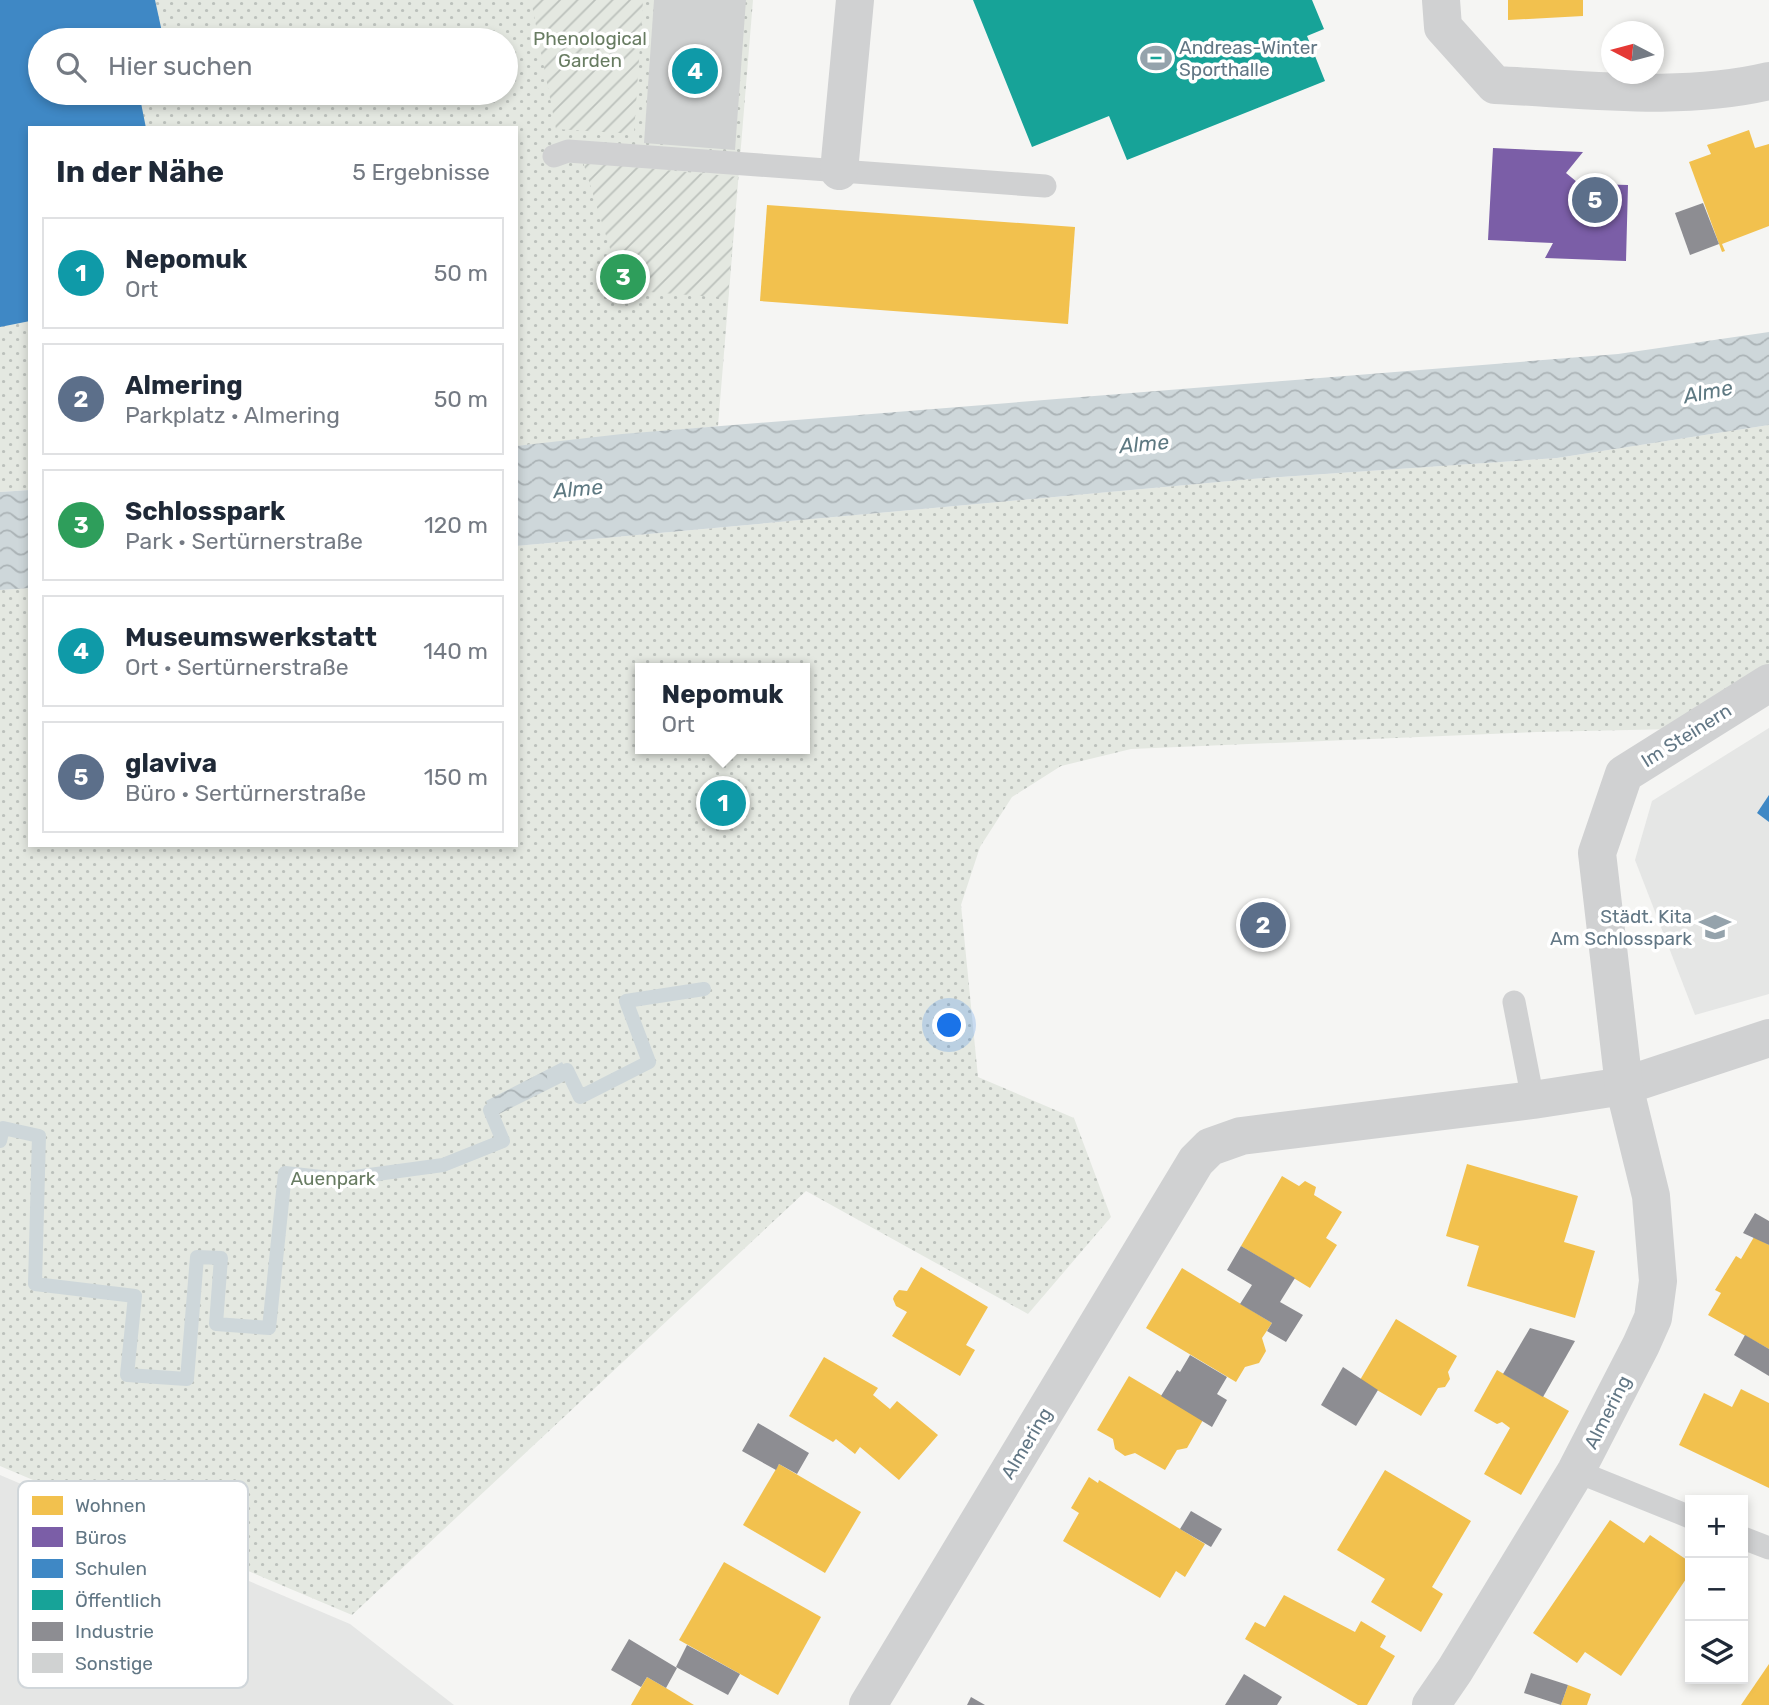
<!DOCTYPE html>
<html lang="de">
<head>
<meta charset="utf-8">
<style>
	body { margin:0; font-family:Rubik,sans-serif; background:#f2f2f3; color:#1f2937 }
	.controls { position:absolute; right:21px; bottom:21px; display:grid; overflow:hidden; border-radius:0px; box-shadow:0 4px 10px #0003 }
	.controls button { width:63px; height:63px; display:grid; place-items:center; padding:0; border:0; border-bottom:2px solid #e0e1e3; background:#fff; color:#1f2937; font:35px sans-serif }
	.compass { position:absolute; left:1601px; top:21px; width:63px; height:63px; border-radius:50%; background:#fff; box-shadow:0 4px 10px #0003; rotate:276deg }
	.you { position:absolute; left:950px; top:1026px; width:24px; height:24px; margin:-18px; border:5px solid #fff; border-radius:50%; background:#1a73e8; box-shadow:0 0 0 10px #1a73e833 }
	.badge { display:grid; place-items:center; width:46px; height:46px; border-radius:50%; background:#54606c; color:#fff; font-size:23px; font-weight:700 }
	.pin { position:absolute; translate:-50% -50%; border:4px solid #fff; box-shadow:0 2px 7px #0006 }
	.popup { position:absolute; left:635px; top:663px; width:175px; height:91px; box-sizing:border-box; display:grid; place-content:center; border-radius:0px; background:#fff; filter:drop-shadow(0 2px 5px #0005); font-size:23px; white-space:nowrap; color:#747a83 }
	.popup b { font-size:26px; color:#1f2937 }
	.popup::after { content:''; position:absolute; left:50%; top:100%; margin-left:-14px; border:14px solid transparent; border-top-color:#fff }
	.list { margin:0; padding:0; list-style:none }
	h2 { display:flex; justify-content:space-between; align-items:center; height:91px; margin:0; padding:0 28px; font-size:30px }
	h2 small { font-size:23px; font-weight:400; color:#747a83 }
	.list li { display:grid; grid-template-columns:46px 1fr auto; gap:21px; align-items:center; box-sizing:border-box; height:112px; margin:0 14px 14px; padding:0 14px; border:2px solid #e0e1e3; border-radius:0px }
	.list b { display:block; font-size:26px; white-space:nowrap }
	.list p { margin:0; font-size:23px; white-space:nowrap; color:#747a83 }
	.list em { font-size:23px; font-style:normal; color:#747a83 }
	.icon { flex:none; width:38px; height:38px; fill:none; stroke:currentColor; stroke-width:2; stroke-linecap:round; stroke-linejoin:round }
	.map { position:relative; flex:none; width:1769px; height:1705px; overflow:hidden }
	.search { position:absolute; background:#fff; box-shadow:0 4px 10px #0003; left:28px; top:28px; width:490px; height:77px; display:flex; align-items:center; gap:18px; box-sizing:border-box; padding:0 24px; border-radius:38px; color:#747a83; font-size:26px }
	.panel { position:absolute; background:#fff; box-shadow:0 4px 10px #0003; left:28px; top:126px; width:490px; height:721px; border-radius:0px }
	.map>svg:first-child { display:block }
</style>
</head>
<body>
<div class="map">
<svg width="1769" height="1705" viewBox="0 0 1769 1705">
	<defs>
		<pattern id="park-dots" width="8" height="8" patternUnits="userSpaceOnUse" patternTransform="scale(1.75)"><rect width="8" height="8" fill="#e4e8e1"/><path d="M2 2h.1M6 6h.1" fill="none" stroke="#bcc1bc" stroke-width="1.8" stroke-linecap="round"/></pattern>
		<pattern id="garden-furrows" width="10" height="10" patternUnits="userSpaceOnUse" patternTransform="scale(1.75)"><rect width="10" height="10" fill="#e4e8e1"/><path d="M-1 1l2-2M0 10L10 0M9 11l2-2" fill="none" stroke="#bcc1bc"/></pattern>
		<pattern id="water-waves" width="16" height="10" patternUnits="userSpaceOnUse" patternTransform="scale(1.75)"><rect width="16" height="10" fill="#ced7da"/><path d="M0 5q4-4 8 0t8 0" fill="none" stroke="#abb3b6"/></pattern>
	</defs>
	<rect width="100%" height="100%" fill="#f5f5f3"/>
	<g fill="#e5e6e5">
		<path d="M1769 728V994L1695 1015 1635 860 1652 801Z"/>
		<path d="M0 1475 350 1624 454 1705H0Z"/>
	</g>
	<g fill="url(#park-dots)" fill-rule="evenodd">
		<path d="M0 0H753L718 426 516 446V128H30V490L0 492ZM40 40H506V93H40Z"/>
		<path d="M1769 425V668L1675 729 1537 732 1131 749 1061 766 1012 797 980 847 961 905 978 1077 1074 1118 1111 1217 1028 1314 806 1191 352 1615 0 1466V590L30 588V845H516V546L1252 479 1557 458ZM641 668H805V749H641Z"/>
	</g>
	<g fill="url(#garden-furrows)">
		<path d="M531 0H643L634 134 556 129Z"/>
		<path d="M583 162 738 177 728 298 623 290Z"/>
	</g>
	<g fill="url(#water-waves)">
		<path d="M1769 332V425L1557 458 1252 479 516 546V446L622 434 1618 354Z"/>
		<path d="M30 490V588L0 590V492Z"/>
		<path d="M562 1062 571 1078 493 1117 486 1101Z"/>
	</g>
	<g fill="#f2c14e">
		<path d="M1508 0H1583V16L1508 20Z"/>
		<path d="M1749 130 1755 148 1769 144V226L1722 244 1725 251 1722 252 1689 162 1711 154 1707 145Z"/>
		<path d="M767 205 1075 227 1068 324 760 301Z"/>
		<path d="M1467 1164 1578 1196 1564 1242 1595 1251 1575 1318 1467 1286 1479 1246 1446 1236Z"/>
		<path d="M1282 1176 1299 1186 1305 1181 1316 1187 1314 1195 1342 1212 1326 1238 1337 1245 1310 1288 1241 1246Z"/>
		<path d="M1754 1237 1769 1245V1349L1708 1315 1721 1293 1715 1290 1736 1256 1741 1259Z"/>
		<path d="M921 1267 988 1307 966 1345 975 1350 960 1376 892 1336 907 1312 896 1306 893 1299 894 1296 899 1290 907 1291Z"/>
		<path d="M1182 1268 1272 1323 1262 1338 1266 1351 1259 1363 1245 1367 1236 1382 1146 1328Z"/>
		<path d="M1396 1319 1457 1356 1448 1372 1450 1379 1445 1387 1438 1388 1421 1416 1360 1380Z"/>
		<path d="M824 1357 878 1388 873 1395 890 1409 897 1401 938 1435 899 1480 860 1447 855 1454 836 1439 833 1442 789 1416Z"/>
		<path d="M1497 1370 1569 1411 1521 1495 1484 1474 1510 1428 1502 1422 1497 1424 1474 1411Z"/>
		<path d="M1129 1376 1203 1420 1187 1448 1177 1450 1165 1470 1135 1453 1125 1456 1115 1449 1113 1439 1097 1430Z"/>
		<path d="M1741 1389 1769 1403V1488L1679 1445 1704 1393 1732 1407Z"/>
		<path d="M779 1464 861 1512 825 1573 743 1525Z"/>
		<path d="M1385 1470 1471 1521 1432 1587 1443 1594 1421 1632 1371 1602 1385 1579 1337 1550Z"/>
		<path d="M1089 1477 1098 1483 1099 1480 1205 1544 1185 1577 1176 1571 1160 1598 1063 1541 1079 1513 1071 1508Z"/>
		<path d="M1610 1520 1644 1543 1650 1535 1690 1562V1573L1621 1676 1585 1652 1577 1663 1533 1633Z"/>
		<path d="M724 1562 821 1617 778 1695 679 1640Z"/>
		<path d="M1284 1595 1355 1632 1361 1621 1386 1636 1380 1647 1395 1656 1367 1705H1358L1245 1639 1255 1622 1265 1627Z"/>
		<path d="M1769 1664V1705H1741Z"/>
		<path d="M647 1677 666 1688 694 1705H631Z"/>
		<path d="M1568 1685 1591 1694 1587 1705H1561Z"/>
	</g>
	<path fill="#7b5ea7" d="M1493 148 1583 152 1566 173 1588 191 1594 184 1628 185 1626 261 1545 258 1553 243 1488 240Z"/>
	<g fill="#3f88c5">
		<path d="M0 0H155L162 32 160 40H40V93H139L146 128H30V321L0 327Z"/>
		<path d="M1769 795V822L1757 813Z"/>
	</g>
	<path fill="#17a398" d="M973 0H1312L1324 29 1307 36 1325 81 1127 160 1109 116 1032 147Z"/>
	<g fill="#8d8d92">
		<path d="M1703 203 1719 244 1690 255 1675 213Z"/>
		<path d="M1755 1213 1769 1221V1245L1743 1233Z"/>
		<path d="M1241 1246 1295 1278 1280 1302 1303 1315 1286 1342 1267 1331 1272 1323 1240 1304 1252 1285 1227 1270Z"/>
		<path d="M1530 1328 1575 1341 1543 1397 1503 1374Z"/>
		<path d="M1745 1335 1769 1349V1376L1734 1355Z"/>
		<path d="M1190 1355 1227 1377 1217 1394 1227 1400 1212 1427 1161 1396 1177 1370 1180 1372Z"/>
		<path d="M1343 1367 1378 1390 1356 1426 1321 1405Z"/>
		<path d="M758 1423 809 1453 797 1474 779 1464 776 1470 742 1451Z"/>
		<path d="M1191 1511 1222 1529 1211 1547 1180 1529Z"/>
		<path d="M629 1639 677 1668 666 1688 647 1677 641 1687 611 1670Z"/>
		<path d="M687 1645 740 1674 728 1695 676 1667Z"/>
		<path d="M1531 1673 1568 1685 1561 1705 1524 1693Z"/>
		<path d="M1244 1674 1282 1697 1277 1705H1225Z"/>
		<path d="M971 1697 985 1705H967Z"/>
	</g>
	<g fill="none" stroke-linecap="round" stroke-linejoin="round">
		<g stroke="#ced7da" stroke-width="14">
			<path d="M554 1077 567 1070 580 1097 649 1062 626 1001 704 989"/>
			<path d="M0 1141 3 1128 39 1136 35 1284 135 1296 127 1375 187 1379 197 1257 221 1258 216 1324 269 1328 285 1173 340 1179 443 1165 503 1141 490 1110 499 1105"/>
		</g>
	</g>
	<path fill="#d0d2d2" d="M654 0H746L735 150 644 143Z"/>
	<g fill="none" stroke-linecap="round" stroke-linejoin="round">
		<g stroke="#d0d1d2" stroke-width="23">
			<path d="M554 156 568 151 1045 186"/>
			<path d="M1514 1002 1533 1100"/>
			<path d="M1576 1471 1690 1517"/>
			<path d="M1743 1538 1769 1548"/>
		</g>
		<g stroke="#d0d1d2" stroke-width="38">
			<path d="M1441 0 1443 27 1495 85C1585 89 1681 102 1769 81"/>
			<path d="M839 171 855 0"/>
			<path d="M868 1705 1196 1161 1210 1147 1241 1136 1533 1100 1624 1086 1769 1038"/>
			<path d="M1431 1705 1455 1670 1576 1471 1641 1345 1653 1318 1658 1281 1651 1196 1624 1086 1597 853 1624 774 1769 683"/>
		</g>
	</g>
	<defs>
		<symbol id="stadium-bare" viewBox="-9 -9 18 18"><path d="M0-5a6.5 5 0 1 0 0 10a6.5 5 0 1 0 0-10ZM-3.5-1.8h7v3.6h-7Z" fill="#95a3ac" stroke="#fff" stroke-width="2.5" paint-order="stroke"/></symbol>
		<symbol id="school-bare" viewBox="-9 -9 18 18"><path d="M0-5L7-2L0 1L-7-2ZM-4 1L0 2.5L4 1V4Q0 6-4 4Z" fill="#95a3ac" stroke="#fff" stroke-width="2.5" paint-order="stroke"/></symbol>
	</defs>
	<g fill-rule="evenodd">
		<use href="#stadium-bare" x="1134" y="36" width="44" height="44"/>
		<use href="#school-bare" x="1693" y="905" width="44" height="44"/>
	</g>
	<g text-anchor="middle" stroke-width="7" stroke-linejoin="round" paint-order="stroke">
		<g font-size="19" fill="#687c62" stroke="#fff">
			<text x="590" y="45">Phenological<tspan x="590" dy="22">Garden</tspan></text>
			<text x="333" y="1185">Auenpark</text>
		</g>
		<g font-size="19" fill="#627785" stroke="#fff" text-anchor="start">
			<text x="1179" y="54">Andreas-Winter<tspan x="1179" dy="22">Sporthalle</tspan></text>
			<text x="1692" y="923" text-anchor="end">Städt. Kita<tspan x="1692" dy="22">Am Schlosspark</tspan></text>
		</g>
		<g font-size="19" fill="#627785" stroke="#fff">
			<text transform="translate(1686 735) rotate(-32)" y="7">Im Steinern</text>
			<text transform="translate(1607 1412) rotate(-63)" y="7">Almering</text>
			<text transform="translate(1026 1443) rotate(-59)" y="7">Almering</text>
		</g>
		<g font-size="21" font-style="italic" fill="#5e7982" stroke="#fff">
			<text transform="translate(1708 392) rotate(-11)" y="7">Alme</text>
			<text transform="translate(1144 444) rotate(-5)" y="7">Alme</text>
			<text transform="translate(578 489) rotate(-5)" y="7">Alme</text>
		</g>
	</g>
	<rect x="18" y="1481" width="230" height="207" rx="10" fill="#fff" stroke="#d0d6da" stroke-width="2"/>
	<rect x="32" y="1496" width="31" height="19" fill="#f2c14e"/>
	<rect x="32" y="1527" width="31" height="20" fill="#7b5ea7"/>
	<rect x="32" y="1559" width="31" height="19" fill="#3f88c5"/>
	<rect x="32" y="1590" width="31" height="20" fill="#17a398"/>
	<rect x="32" y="1622" width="31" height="19" fill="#8d8d92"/>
	<rect x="32" y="1653" width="31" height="20" fill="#d0d2d2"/>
	<g font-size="19" fill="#627785">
		<text x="75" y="1512">Wohnen</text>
		<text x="75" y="1544">Büros</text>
		<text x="75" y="1575">Schulen</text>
		<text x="75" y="1607">Öffentlich</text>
		<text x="75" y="1638">Industrie</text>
		<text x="75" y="1670">Sonstige</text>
	</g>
</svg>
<div class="controls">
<button>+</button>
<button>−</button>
<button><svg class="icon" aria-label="layers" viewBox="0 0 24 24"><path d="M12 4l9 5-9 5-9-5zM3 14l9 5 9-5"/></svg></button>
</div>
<svg class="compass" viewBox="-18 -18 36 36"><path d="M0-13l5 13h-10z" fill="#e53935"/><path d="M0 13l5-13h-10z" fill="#747a83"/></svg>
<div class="you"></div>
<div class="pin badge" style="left:723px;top:803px;background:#0f9aa8">1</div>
<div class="popup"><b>Nepomuk</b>Ort</div>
<div class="pin badge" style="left:1263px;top:925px;background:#5c6f8a">2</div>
<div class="pin badge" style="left:623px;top:277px;background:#2e9e5b">3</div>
<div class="pin badge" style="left:695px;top:71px;background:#0f9aa8">4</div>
<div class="pin badge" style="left:1595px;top:200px;background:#5c6f8a">5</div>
<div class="search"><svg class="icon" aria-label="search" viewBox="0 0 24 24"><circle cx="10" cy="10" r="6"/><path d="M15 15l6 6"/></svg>Hier suchen</div>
<section class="panel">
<h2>In der Nähe<small>5 Ergebnisse</small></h2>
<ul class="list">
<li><span class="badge" style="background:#0f9aa8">1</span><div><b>Nepomuk</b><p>Ort</p></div><em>50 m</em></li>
<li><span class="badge" style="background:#5c6f8a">2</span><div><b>Almering</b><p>Parkplatz · Almering</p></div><em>50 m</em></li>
<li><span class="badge" style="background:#2e9e5b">3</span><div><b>Schlosspark</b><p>Park · Sertürnerstraße</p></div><em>120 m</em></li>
<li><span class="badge" style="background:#0f9aa8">4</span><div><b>Museumswerkstatt</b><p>Ort · Sertürnerstraße</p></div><em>140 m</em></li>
<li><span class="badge" style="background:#5c6f8a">5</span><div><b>glaviva</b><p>Büro · Sertürnerstraße</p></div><em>150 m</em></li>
</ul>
</section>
</div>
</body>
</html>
